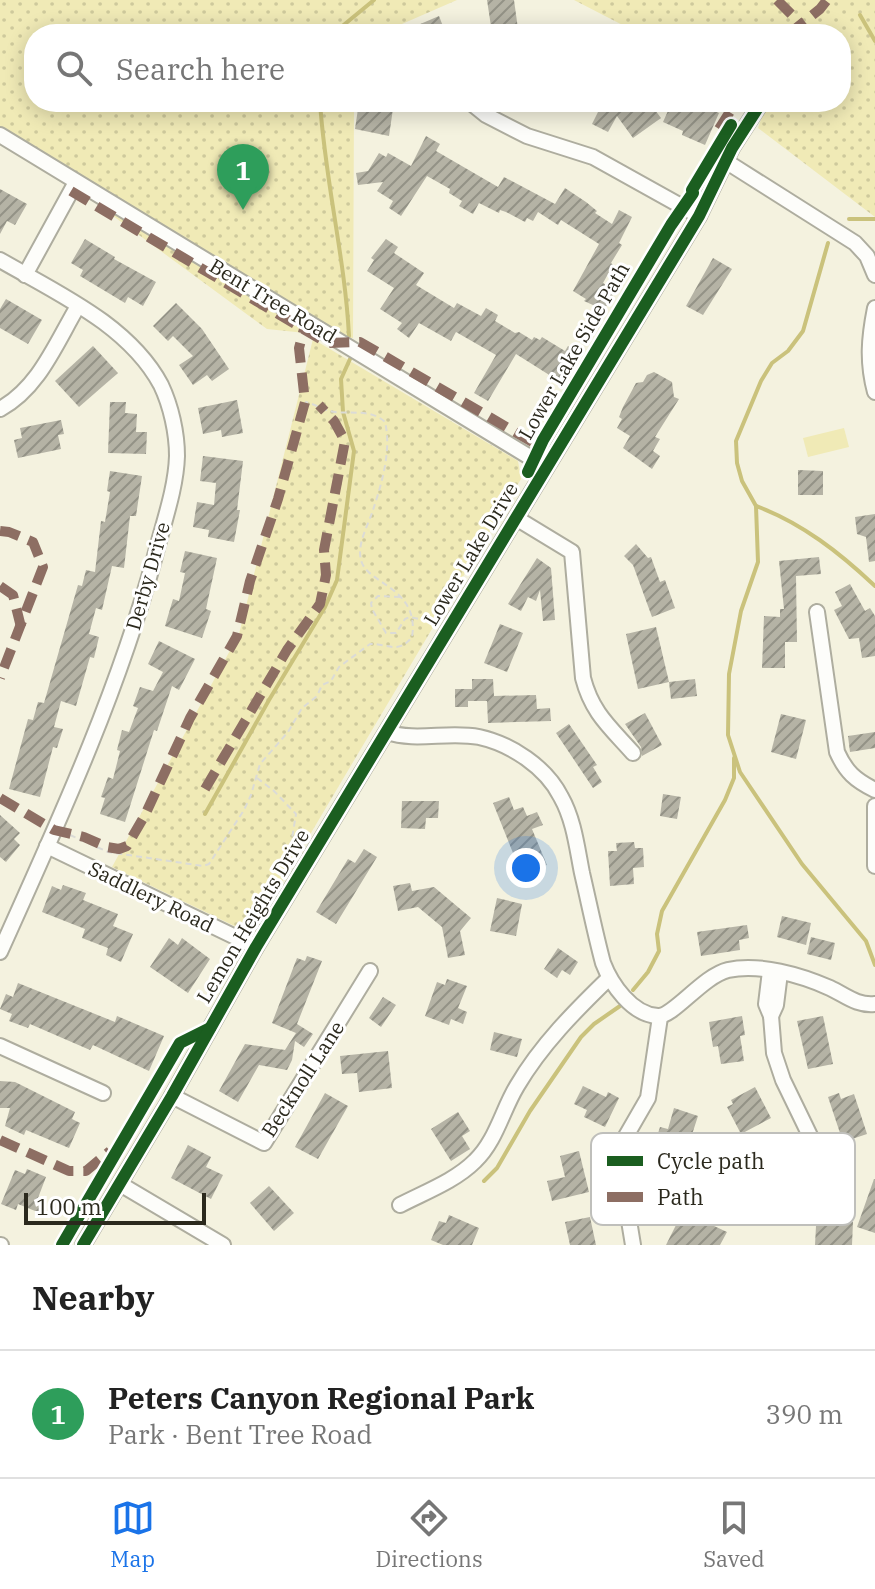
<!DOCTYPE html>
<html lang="en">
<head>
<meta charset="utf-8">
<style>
	body { margin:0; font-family:"IBM Plex Serif",serif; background:#f2f2f2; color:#222 }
	.scale { position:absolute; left:24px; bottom:20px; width:182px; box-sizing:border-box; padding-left:8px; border:4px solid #2b291d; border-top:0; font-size:22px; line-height:28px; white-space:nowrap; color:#2b291d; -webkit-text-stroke:6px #fff; paint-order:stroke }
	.you { position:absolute; left:526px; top:868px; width:28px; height:28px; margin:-20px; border:6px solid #fff; border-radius:50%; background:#1a73e8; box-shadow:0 0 0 12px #1a73e833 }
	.badge { display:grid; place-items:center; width:52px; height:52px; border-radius:50%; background:#1a73e8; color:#fff; font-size:26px; font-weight:700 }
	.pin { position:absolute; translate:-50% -66px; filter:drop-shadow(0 2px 4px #0008) }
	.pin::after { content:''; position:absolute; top:42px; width:28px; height:24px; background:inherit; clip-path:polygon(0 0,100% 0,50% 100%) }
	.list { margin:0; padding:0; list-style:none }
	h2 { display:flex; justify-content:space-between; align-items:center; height:104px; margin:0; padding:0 32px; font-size:34px }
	h2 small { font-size:26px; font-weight:400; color:#767676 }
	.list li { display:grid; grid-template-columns:52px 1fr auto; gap:24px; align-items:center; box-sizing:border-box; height:128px; padding:0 32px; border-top:2px solid #e0e0e0 }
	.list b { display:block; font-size:30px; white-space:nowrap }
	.list p { margin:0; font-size:26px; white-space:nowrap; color:#767676 }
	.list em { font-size:26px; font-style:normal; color:#767676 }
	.icon { flex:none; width:44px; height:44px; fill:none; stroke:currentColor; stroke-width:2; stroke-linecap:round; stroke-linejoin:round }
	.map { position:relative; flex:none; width:875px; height:1245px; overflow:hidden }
	.search { position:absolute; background:#fff; box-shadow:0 4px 20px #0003; left:24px; right:24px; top:24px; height:88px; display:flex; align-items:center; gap:20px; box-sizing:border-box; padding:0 28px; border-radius:32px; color:#767676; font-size:30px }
	.sheet { height:232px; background:#fff }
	nav { display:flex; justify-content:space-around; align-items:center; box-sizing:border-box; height:112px; border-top:2px solid #e0e0e0; background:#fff; font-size:22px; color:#767676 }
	nav a { display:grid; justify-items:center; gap:4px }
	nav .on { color:#1a73e8 }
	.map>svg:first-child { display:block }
</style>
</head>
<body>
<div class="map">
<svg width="875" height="1245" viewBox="0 0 875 1245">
	<defs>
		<pattern id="grass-dots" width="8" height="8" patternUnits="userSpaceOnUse" patternTransform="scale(2)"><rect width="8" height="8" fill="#f0eab6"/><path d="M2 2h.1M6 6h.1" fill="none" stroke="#cec99c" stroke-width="1.8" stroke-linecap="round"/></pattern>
		<pattern id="building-hatch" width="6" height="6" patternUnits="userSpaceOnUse" patternTransform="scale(2)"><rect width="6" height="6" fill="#b5b3a5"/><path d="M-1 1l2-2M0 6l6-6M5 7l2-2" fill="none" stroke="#939286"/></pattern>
	</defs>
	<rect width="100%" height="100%" fill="#f4f2df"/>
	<g fill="url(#grass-dots)">
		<path d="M0 0H457L379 34H34V102H354L353 338 267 329 0 133Z"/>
		<path d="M574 0H875V217L758 128 767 102H841V34H640Z"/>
		<path d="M313 339 518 461 521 479 251 934 112 867 239 634Z"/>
	</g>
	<path fill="#f0eab6" d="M844 428 849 447 808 457 803 438Z"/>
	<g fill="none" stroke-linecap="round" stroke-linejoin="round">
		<g stroke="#cac27c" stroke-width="4">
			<path d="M860 15 875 41"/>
			<path d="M337 34 340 28 374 0"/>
			<path d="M320 102C325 181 345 258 349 336"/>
			<path d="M849 219H875"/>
			<path d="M828 243 803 331 788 351 772 363 761 381 736 441 737 463 742 481 756 506 758 562 741 611 729 674 728 735 740 772 802 864 866 941 875 965"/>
			<path d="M756 506C802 523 840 553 875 586"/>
			<path d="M205 814 269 700 325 607 337 580 354 451 343 412 341 379 350 359"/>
			<path d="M633 990 648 972 659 951 657 934 662 911 725 800 734 778V758"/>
			<path d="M484 1181 497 1168 530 1111 581 1037 594 1024 620 1006"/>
		</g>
	</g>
	<g fill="url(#building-hatch)">
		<path d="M487 0H514L518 29 492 33Z"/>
		<path d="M439 16 446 34H397Z"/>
		<path d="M359 102H394L389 136 355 129Z"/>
		<path d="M603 102H649L661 118 633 138 617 116 608 132 592 124Z"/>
		<path d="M672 102H684L705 112 707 107 719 113 705 145 682 135 683 131 663 122Z"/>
		<path d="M426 136 440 144 436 151 498 187 504 177 555 204 565 188 586 202 597 211 595 213 612 224 619 210 632 217 619 243 622 245 611 263 613 265 603 283 615 291 604 310 584 301 586 299 573 291 599 244 561 220 558 225 538 212 533 221 527 218 525 222 506 212 500 210 499 213 479 203 473 214 459 206 462 201 449 193 450 189 427 176 401 216 389 208 393 201 377 191 383 182 358 185 356 173 368 171 379 153 386 157 388 153 411 166Z"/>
		<path d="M0 189 27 204 15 225 7 221 0 234Z"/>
		<path d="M85 239 115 257 114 259 156 282 143 306 128 297 125 303 80 276 83 270 71 263Z"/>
		<path d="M386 239 398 247 394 253 424 273 416 285 454 308 457 303 481 316 486 308 498 315 495 321 515 333 519 332 532 340 534 337 540 340 542 337 565 351 568 346 580 354 562 383 516 354 488 401 474 393 496 355 456 332 451 341 419 323 409 338 397 329 402 323 380 309 394 288 367 271 374 260 371 258Z"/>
		<path d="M713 258 732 269 703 315 686 306Z"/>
		<path d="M6 299 42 320 28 344 0 328V309Z"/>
		<path d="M176 303 202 329 229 369 212 381 207 375 193 385 179 365 193 356 173 336 168 341 153 326Z"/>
		<path d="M93 346 118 373 79 407 55 381Z"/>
		<path d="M654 372 672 382 674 397 679 399 655 437 660 439 653 451 660 456 652 469 623 448 630 436 617 428 622 419 619 417 623 407 636 383 643 382 647 375Z"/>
		<path d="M237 400 243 433 222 437 221 430 203 434 198 408Z"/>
		<path d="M110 402H126L125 413 137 414 136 432H147L146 454 108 453Z"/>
		<path d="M61 420 64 434 58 435 61 449 18 458 14 440 22 438 20 428Z"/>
		<path d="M203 456 243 461 237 510H240L234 542 208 537 209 530 193 527 197 502 214 505 216 483 200 481Z"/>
		<path d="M798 470 823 471V495H798Z"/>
		<path d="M110 471 142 476 136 516H130L124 568 112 566 102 610 96 608 89 634 99 637 94 658 90 657 76 706 61 701 54 727 63 729 57 748 53 747 40 797 9 789 28 719 33 720 38 702 44 703 78 585 82 586 86 570 95 572 101 521 105 522 110 492 107 491Z"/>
		<path d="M875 514V561L869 562 866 537 857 534 855 517Z"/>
		<path d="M636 544 648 558 651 557 660 582 665 580 675 608 652 617 633 565 624 556Z"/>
		<path d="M185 551 217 558 206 609 211 611 202 638 165 626 173 599 179 601 185 573 180 572Z"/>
		<path d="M819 557 821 574 796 576 797 642H785V668H762L764 616 780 617V609H784L779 561Z"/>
		<path d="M537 558 551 568 555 620 543 621 540 590 536 601 528 597 521 611 508 604Z"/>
		<path d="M850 584 865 611 870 608 875 616V656L862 658 859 638 849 639 834 610 842 606 835 592Z"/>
		<path d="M500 624 523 633 507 672 484 663Z"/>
		<path d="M656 627 669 682 638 689 626 634Z"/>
		<path d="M159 641 195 659 179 690 172 686 157 731 154 730 125 822 100 814 105 798 101 797 108 777 113 779 120 751 117 750 122 730 129 732 138 708 133 706 140 687 153 691 163 672 148 664Z"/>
		<path d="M472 679H493L494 696 536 695 537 709 550 708 551 721 488 723 487 701H468V707H455V689H472Z"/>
		<path d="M695 679 697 696 671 699 669 682Z"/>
		<path d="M645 713 662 745 642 756 641 747 625 724Z"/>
		<path d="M781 714 806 720 796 759 771 752Z"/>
		<path d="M569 724 597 765 593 767 602 782 593 788 556 733Z"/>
		<path d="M875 732V748L850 752 848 736Z"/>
		<path d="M663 794 681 797 677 819 660 816Z"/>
		<path d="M509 797 514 810 523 807 527 816 537 812 543 825 532 829 547 865 529 871 521 850 513 853 493 803Z"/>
		<path d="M402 801H439L438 818H426L425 829 401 828Z"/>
		<path d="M0 815 20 833 14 839 20 845 6 862 0 857Z"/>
		<path d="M634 842 635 848H643L644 867 633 868 634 884 610 886 608 851H617L616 843Z"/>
		<path d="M364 849 377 857 336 924 316 912 348 859 355 863Z"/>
		<path d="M410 883 412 891 434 887 471 918 460 931 465 955 448 958 442 927 418 907 398 911 393 886Z"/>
		<path d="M63 885 86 893 83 900 118 914 113 926 133 934 121 962 106 955 108 948 82 938 85 929 42 912 52 886 61 890Z"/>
		<path d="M497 898 522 904 516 936 490 931Z"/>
		<path d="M782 916 811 923 806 945 777 937Z"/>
		<path d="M747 925 749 938 739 940 740 950 701 956 697 932Z"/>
		<path d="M811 937 835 943 831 960 807 954Z"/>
		<path d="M169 938 178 945 182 938 210 959 188 993 150 967Z"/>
		<path d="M558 948 578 962 570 975 562 970 557 978 544 969Z"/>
		<path d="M307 956 322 961 297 1024 313 1034 304 1047 295 1041 292 1060 287 1070 259 1065 238 1102 219 1091 245 1044 285 1050 296 1033 272 1023 297 958 305 961Z"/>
		<path d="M447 979 467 986 458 1008 467 1012 463 1024 451 1019 449 1025 425 1016 437 982 445 985Z"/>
		<path d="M18 983 115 1022 117 1016 164 1036 149 1071 93 1045 90 1050 30 1024 28 1028 9 1021 12 1014 0 1009 6 994 13 997Z"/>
		<path d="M383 997 396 1005 381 1027 369 1018Z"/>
		<path d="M742 1016 745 1035 740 1036 744 1061 721 1064 718 1046 713 1047 709 1022Z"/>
		<path d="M823 1016 833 1064 808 1069 797 1021Z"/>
		<path d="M494 1032 522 1039 517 1057 490 1050Z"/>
		<path d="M388 1051 392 1088 359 1092 357 1073 342 1074 340 1056Z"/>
		<path d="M0 1081 15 1082 75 1112 72 1119 80 1123 69 1148 26 1130 24 1135 5 1126 10 1108H0Z"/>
		<path d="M583 1086 606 1097 608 1092 619 1098 605 1127 584 1117 587 1110 574 1104Z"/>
		<path d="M755 1087 771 1118 741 1134 727 1107 733 1104 731 1100Z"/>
		<path d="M325 1093 348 1106 318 1159 295 1147Z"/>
		<path d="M839 1093 841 1099 854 1094 867 1134 843 1142 828 1097Z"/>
		<path d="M674 1108 698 1116 686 1153 679 1151 670 1180 650 1174 659 1145 655 1143 660 1127 668 1129Z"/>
		<path d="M458 1112 470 1131 462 1136 470 1149 451 1161 431 1129Z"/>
		<path d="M188 1145 211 1157 206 1167 223 1175 211 1199 171 1178Z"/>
		<path d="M579 1151 589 1192 552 1201 547 1181 565 1177 560 1156Z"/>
		<path d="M27 1169 46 1177 38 1198 45 1201 40 1213 18 1204 16 1210 1 1204 15 1170 25 1174Z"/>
		<path d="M874 1179H875V1233L857 1227Z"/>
		<path d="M269 1186 294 1213 274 1231 250 1203Z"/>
		<path d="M802 1210 838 1212 837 1222H853L852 1245H815L816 1226H802Z"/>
		<path d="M686 1213 727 1232 720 1245H666L677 1223 680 1225Z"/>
		<path d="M449 1215 479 1228 472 1245H443L431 1240 439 1221 446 1223Z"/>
		<path d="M590 1217 596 1245H570L565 1222Z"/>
	</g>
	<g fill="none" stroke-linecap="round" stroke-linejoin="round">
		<defs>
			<g id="street">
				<path d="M470 102 486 115 527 136 593 157 699 216"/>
				<path d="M0 135 546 467"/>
				<path d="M727 162 855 243 867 256 875 275"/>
				<path d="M0 260C57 293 129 325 161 385 171 406 177 433 177 456 176 489 163 524 155 556 118 693 58 823 0 952"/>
				<path d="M25 275 76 182"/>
				<path d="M875 308C869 338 867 362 875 392"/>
				<path d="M0 409C39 388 56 343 78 306"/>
				<path d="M516 518 572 552 583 678C592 713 610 727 633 753"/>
				<path d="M817 612 837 752C846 772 855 780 875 790"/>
				<path d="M387 732C416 742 448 731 479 737 511 744 546 767 561 797 574 820 577 848 582 873 589 903 595 933 603 963 611 984 632 1015 658 1016 673 1017 703 976 728 970 759 963 801 975 830 988 845 995 857 1006 875 1004"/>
				<path d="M875 806V866"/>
				<path d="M47 846 256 947"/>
				<path d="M770 971 766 1004 771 1016 774 1053 783 1080 829 1175"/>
				<path d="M771 1016 776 1005 780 973"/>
				<path d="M0 1046 103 1093"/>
				<path d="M172 1096 264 1143 370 971"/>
				<path d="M120 1184 223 1245"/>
				<path d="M400 1205C425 1192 455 1181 475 1161 496 1141 502 1111 517 1086 541 1045 575 1011 609 978"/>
				<path d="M0 1245H1"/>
				<path d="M83 1245 172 1096 256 947 699 216 732 148 759 106"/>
				<path d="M633 1245 619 1160 622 1143 648 1098 660 1017"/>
			</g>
		</defs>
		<use href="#street" stroke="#aead9f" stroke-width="18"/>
		<g stroke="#dbdbd6" stroke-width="2" stroke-dasharray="6 4" stroke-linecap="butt">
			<path d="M400 597 378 596 371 603 372 609 386 633H396L405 619 410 617 438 623"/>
			<path d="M257 778 274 791 296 814 287 869"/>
			<path d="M70 835 108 852 203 866 209 864 244 810 251 795 260 764 288 732 302 708 317 696 322 685 331 681 339 667 370 644C387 643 398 655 412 637 420 587 366 584 361 560 357 545 367 527 372 513 381 486 392 451 385 422 371 409 353 414 335 412 326 411 315 404 305 402"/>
		</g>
		<use href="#street" stroke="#fdfdfa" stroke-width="14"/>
		<g stroke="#8d6e63" stroke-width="10" stroke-dasharray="20 10" stroke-linecap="butt">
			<path d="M777 0 800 23"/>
			<path d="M789 34 820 9 827 0"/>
			<path d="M719 129 736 102"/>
			<path d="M71 191 327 343 360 342 534 443 540 432"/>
			<path d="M0 531 9 532 33 542 43 567 0 678"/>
			<path d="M0 586 13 595 21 627"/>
			<path d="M205 789 287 650 320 604 326 575 324 550 345 441 334 421 319 405"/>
			<path d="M0 798 54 830 84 837 107 847 119 849 127 846 145 815 190 718 237 636 250 581 278 499 305 402 299 348 304 329"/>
			<path d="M0 1140 69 1171H86L110 1151"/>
		</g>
		<defs>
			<g id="cycleway">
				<path d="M528 472 543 440 671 225 693 193 692 190 731 125"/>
				<path d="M62 1245 180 1043 210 1028"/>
				<path d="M83 1245 172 1096 256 947 699 216 732 148 759 106"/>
			</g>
		</defs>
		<use href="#cycleway" stroke="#fff" stroke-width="17"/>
		<use href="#cycleway" stroke="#1b5e20" stroke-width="12"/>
	</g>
	<g text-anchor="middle" stroke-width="6" stroke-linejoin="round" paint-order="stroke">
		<g font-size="20" fill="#2b291d" stroke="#fff">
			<text transform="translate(273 301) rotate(31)" y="7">Bent Tree Road</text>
			<text transform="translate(574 351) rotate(-60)" y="7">Lower Lake Side Path</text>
			<text transform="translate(471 554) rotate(-59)" y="7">Lower Lake Drive</text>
			<text transform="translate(148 576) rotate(-74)" y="7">Derby Drive</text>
			<text transform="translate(151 897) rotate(26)" y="7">Saddlery Road</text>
			<text transform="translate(253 916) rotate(-59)" y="7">Lemon Heights Drive</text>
			<text transform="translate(303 1079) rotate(-57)" y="7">Becknoll Lane</text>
		</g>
	</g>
	<rect x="591" y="1133" width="264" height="92" rx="12" fill="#fff" stroke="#bfbfbb" stroke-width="2"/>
	<rect x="607" y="1156" width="36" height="10" fill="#1b5e20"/>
	<rect x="607" y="1192" width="36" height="10" fill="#8d6e63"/>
	<g font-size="22" fill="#2b291d">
		<text x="657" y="1169">Cycle path</text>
		<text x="657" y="1205">Path</text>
	</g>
</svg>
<div class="scale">100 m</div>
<div class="you"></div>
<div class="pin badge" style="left:243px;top:210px;background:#2e9e5b">1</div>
<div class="search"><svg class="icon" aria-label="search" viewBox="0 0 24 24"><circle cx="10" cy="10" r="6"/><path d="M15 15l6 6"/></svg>Search here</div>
</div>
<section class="sheet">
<h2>Nearby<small></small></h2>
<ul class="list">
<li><span class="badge" style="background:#2e9e5b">1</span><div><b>Peters Canyon Regional Park</b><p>Park · Bent Tree Road</p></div><em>390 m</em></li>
</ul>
</section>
<nav>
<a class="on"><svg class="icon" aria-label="map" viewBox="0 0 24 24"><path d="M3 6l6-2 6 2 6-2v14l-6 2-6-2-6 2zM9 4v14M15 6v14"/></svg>Map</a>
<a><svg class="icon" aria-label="directions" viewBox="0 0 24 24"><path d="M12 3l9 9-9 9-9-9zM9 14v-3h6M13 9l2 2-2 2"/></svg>Directions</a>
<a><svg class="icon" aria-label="saved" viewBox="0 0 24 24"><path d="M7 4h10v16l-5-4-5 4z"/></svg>Saved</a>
</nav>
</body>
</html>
